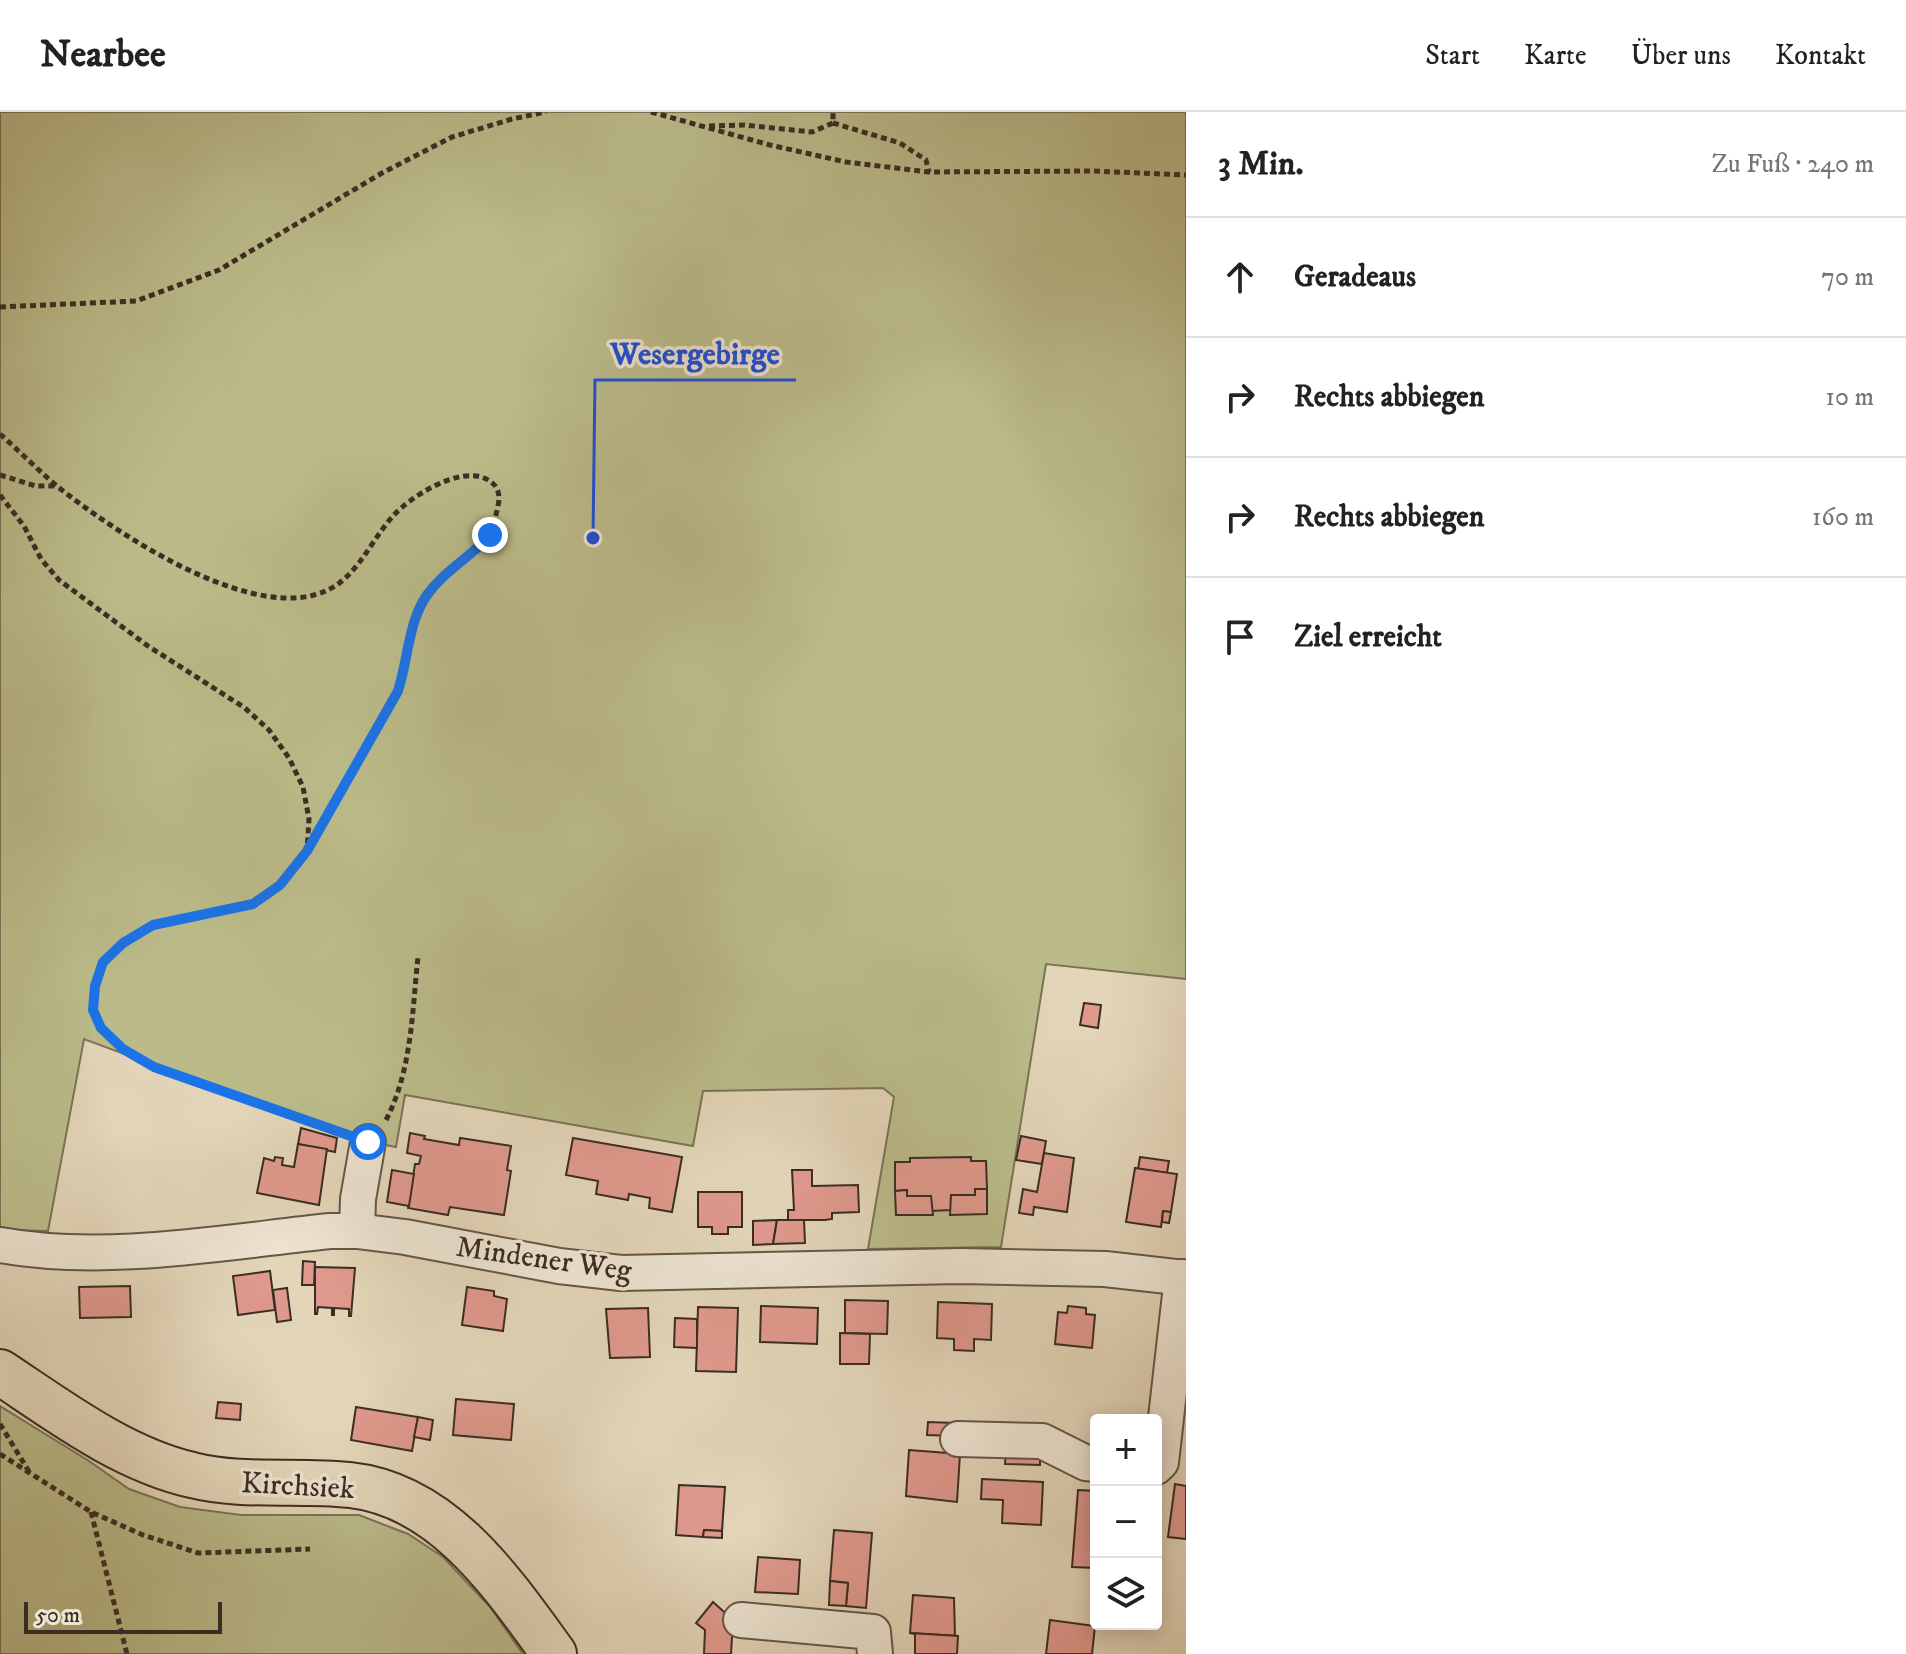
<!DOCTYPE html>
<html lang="de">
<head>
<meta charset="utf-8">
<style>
	body { margin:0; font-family:"IM FELL DW Pica",serif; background:#f6f6f6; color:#222 }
	.controls { position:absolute; right:24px; bottom:24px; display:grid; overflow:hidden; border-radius:8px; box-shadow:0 4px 20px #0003 }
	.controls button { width:72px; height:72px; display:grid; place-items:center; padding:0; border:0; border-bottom:2px solid #e0e0e0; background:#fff; color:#222; font:40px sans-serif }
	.scale { position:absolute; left:24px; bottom:20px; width:198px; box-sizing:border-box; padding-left:8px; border:4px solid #3a2d23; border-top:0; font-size:22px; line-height:28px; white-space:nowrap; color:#3a2d23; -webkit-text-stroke:6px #ede4d1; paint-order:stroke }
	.stop { position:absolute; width:24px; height:24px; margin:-18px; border:6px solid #1a73e8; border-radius:50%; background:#fff }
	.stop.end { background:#1a73e8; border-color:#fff; box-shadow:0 2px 8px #0008 }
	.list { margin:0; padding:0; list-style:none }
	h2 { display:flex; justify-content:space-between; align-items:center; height:104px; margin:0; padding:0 32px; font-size:34px }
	h2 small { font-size:26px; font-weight:400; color:#767676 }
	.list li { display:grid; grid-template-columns:52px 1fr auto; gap:24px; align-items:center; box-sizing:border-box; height:120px; padding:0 32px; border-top:2px solid #e0e0e0 }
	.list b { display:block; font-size:30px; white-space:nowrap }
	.list em { font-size:26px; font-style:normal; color:#767676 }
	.icon { flex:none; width:44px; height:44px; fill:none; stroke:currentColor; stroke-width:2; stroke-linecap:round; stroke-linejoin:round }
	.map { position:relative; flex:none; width:1186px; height:1542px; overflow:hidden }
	header { display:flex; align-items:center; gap:48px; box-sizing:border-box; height:112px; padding:0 40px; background:#fff; border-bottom:2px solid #e0e0e0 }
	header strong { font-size:38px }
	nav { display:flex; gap:44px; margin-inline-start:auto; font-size:28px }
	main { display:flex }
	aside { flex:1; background:#fff }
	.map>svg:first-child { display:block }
</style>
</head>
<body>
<header>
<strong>Nearbee</strong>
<nav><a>Start</a><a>Karte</a><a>Über uns</a><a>Kontakt</a></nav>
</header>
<main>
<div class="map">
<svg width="1186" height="1542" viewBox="0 0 1186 1542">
	<rect width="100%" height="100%" fill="#e3d5b8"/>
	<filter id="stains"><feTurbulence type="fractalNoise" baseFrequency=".0025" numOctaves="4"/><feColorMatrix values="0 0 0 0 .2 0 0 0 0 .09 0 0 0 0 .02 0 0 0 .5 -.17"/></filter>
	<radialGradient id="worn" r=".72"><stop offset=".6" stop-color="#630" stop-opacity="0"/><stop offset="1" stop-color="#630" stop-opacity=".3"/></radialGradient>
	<g fill="#bbbb8a" stroke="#7a7456" stroke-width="2">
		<path d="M0 0H1186V867L1046 852 1001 1135 868 1137 894 985 883 976 703 979 693 1034 405 983 396 1035 354 1027 84 927 48 1119 0 1118Z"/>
		<path d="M0 1294 89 1349 129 1377 180 1395 241 1403H359L408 1422 443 1445 490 1495 523 1542H0Z"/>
	</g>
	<g fill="#e0998d" stroke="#3a2d23" stroke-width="2">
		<path d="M1084 891 1101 893 1098 916 1080 913Z"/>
		<path d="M301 1016 337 1026 335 1040 298 1032Z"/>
		<path d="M410 1021 425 1024 424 1027 459 1033 460 1026 511 1034 507 1058 511 1059 504 1103 450 1095 448 1103 408 1096 415 1052H419L421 1044 407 1041Z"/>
		<path d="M1021 1024 1046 1029 1042 1052 1016 1048Z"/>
		<path d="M573 1026 682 1045 672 1100 649 1096 650 1086 629 1082 628 1088 596 1082 598 1069 566 1063Z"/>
		<path d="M298 1032 327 1037 319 1093 257 1081 264 1046 274 1049 275 1045 283 1046 282 1053 294 1055Z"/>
		<path d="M1044 1041 1074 1046 1067 1100 1034 1095 1033 1103 1019 1101 1023 1077 1037 1080Z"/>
		<path d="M971 1045V1049H986L987 1077H975V1083H951V1098L931 1099V1084H907V1078L895 1079V1050H910V1046Z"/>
		<path d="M1140 1045 1169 1049 1167 1061 1138 1057Z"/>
		<path d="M1135 1056 1177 1062 1171 1100 1163 1099 1161 1115 1126 1110Z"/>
		<path d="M392 1058 414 1062 409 1094 387 1090Z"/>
		<path d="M792 1058H812V1074L858 1073 859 1100 832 1101V1107L825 1108H788V1098H794Z"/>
		<path d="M975 1077H987V1102L950 1103 951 1083H975Z"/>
		<path d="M907 1078V1084H931L933 1103H896L895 1079Z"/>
		<path d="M698 1080H742V1115H728V1122H712V1115H698Z"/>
		<path d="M1163 1099 1171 1100 1169 1111 1162 1110Z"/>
		<path d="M777 1108 773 1132 753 1133V1109Z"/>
		<path d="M777 1108H804L805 1131 773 1132Z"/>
		<path d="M303 1149 315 1150 314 1173H302Z"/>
		<path d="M315 1155 355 1156 351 1204H349V1197L334 1196V1203H332V1196L318 1195 317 1202H315Z"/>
		<path d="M270 1159 275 1198 238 1203 233 1164Z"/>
		<path d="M130 1174 131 1205 80 1206 79 1175Z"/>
		<path d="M467 1175 494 1179V1184L507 1187 503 1219 462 1213Z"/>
		<path d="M287 1176 291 1208 277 1210 273 1178Z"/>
		<path d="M845 1188 888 1189 887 1222 845 1221Z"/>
		<path d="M938 1190 992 1192 991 1228 974 1227V1239L954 1238V1227L937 1226Z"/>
		<path d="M761 1194 818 1196 817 1232 760 1230Z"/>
		<path d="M1068 1194 1086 1196V1202L1095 1203 1092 1236 1055 1232 1058 1200 1067 1201Z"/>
		<path d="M698 1195 738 1196 736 1260 696 1259Z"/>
		<path d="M648 1196 650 1245 610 1246 606 1197Z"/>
		<path d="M675 1206 697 1207V1236L674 1235Z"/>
		<path d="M840 1221 870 1222 869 1252H840Z"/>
		<path d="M456 1287 514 1292 511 1328 453 1323Z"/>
		<path d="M218 1290 241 1292 240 1308 216 1306Z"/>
		<path d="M356 1295 418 1305 412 1339 351 1328Z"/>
		<path d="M418 1305 433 1308 430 1328 414 1325Z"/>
		<path d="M928 1310 954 1311 953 1324 927 1323Z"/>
		<path d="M909 1338 960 1342 957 1390 906 1384Z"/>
		<path d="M1006 1338 1040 1339V1353L1005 1352Z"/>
		<path d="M982 1367 1043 1370 1041 1413 1002 1411 1003 1388 981 1387Z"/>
		<path d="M1175 1372 1186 1374V1427L1168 1425Z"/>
		<path d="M679 1373 725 1375 722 1419 704 1418 703 1425 676 1423Z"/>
		<path d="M1078 1378 1096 1379V1456L1072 1455Z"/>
		<path d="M704 1418 722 1419V1426L703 1425Z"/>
		<path d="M834 1418 872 1421 866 1496 846 1494 848 1471 830 1469Z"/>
		<path d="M758 1445 800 1448 798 1482 755 1480Z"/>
		<path d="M830 1469 848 1471 846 1494 829 1493Z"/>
		<path d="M913 1483 954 1486 955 1524H958L910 1521Z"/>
		<path d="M713 1490 733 1508 731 1542H704L705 1518 696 1511Z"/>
		<path d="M1050 1508 1095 1514 1092 1542H1046Z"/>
		<path d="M910 1521 958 1524 957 1542H915V1522Z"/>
	</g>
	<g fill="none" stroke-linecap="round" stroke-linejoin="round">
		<defs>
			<g id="minor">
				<path d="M357 1119 358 1087 368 1030"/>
				<path d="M0 1133C105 1152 224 1130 330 1119H357L405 1125 559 1154 621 1161 961 1154 1105 1157 1186 1166"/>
				<path d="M958 1327 1042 1329 1086 1351 1096 1352"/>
				<path d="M1156 1355 1161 1350 1182 1165"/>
				<path d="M741 1508 873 1520 875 1542"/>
			</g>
			<path id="major" d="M0 1260C59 1299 122 1347 192 1363 243 1376 298 1367 350 1373 444 1383 503 1472 554 1542"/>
		</defs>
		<use href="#minor" stroke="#645748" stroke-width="38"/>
		<use href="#major" stroke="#3a2d23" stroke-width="48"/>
		<g stroke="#3a2d23" stroke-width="5" stroke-dasharray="6 4" stroke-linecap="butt">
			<path d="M651 0 770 33 846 50 929 60 1093 59 1186 63"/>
			<path d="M833 11 900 31 926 48 929 60"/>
			<path d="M709 14 744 13 812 20 833 11V0"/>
			<path d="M0 195 136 189 219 158 382 61 452 25 512 7 546 0"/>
			<path d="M0 322C19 339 38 358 58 375 115 420 239 503 314 483 355 473 367 433 393 404 410 385 457 355 484 366 497 371 501 381 498 394 487 451 447 446 425 486 409 514 408 548 398 579L310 734"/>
			<path d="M0 363 36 374H57"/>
			<path d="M0 383 24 414 41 447 59 468 148 534 245 596 269 618 289 646 303 675 309 707 307 739 280 773 253 792 153 813 123 831 103 850 95 874 93 898 101 916 123 937 154 955 344 1021"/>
			<path d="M386 1008C412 958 412 900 418 845"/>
			<path d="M0 1312 31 1363"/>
			<path d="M0 1342 91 1400 143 1423 198 1441 310 1437"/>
			<path d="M91 1400 127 1542"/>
		</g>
		<use href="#minor" stroke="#ede4d1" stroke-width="34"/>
		<use href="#major" stroke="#e3d5b8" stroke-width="44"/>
	</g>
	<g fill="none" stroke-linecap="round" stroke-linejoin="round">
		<path stroke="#1a73e8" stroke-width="10" d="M368 1030 154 955 123 937 101 916 93 898 95 874 103 850 123 831 153 813 253 792 280 773 307 739 398 579C408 549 408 510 427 483 444 459 471 445 490 423"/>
	</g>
	<g text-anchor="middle" stroke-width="7" stroke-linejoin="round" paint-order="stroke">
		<g font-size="30" fill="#3a2d23" stroke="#ede4d1">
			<text transform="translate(544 1146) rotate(8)" y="10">Mindener Weg</text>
			<text transform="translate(298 1373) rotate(3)" y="10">Kirchsiek</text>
		</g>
	</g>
	<path fill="none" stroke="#1d4ed8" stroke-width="3" d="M593 426L595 268H796"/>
	<circle fill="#1d4ed8" stroke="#ede4d1" stroke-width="3" cx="593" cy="426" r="8"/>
	<g font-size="32" text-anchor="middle" font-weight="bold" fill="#1d4ed8" stroke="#ede4d1" stroke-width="7" stroke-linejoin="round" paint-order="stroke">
		<text x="695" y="252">Wesergebirge</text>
	</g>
	<rect width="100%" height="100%" filter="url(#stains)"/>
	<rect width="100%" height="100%" fill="url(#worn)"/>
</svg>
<div class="controls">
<button>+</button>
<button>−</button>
<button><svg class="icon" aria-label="layers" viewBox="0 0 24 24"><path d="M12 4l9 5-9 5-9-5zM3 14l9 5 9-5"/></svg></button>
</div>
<div class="scale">50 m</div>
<div class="stop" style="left:368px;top:1030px"></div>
<div class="stop end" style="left:490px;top:423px"></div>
</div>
<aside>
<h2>3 Min.<small>Zu Fuß · 240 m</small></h2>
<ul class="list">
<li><svg class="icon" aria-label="ahead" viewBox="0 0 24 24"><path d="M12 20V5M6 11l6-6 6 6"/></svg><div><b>Geradeaus</b></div><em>70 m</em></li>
<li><svg class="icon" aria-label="right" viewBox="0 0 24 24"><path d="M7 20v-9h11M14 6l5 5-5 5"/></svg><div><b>Rechts abbiegen</b></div><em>10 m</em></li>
<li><svg class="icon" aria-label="right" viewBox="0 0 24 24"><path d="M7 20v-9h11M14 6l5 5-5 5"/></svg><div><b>Rechts abbiegen</b></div><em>160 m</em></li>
<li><svg class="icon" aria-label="arrive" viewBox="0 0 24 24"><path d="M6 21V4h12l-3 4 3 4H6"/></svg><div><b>Ziel erreicht</b></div></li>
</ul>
</aside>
</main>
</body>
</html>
